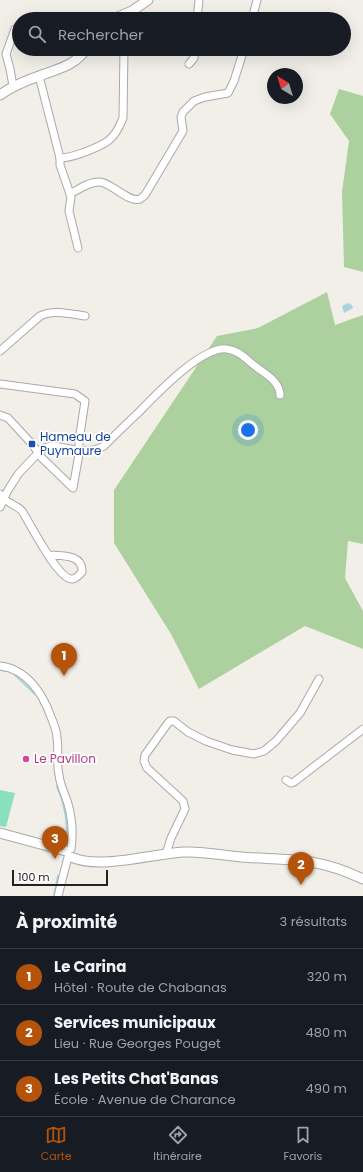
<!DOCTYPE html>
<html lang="fr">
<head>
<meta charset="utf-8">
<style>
	body { margin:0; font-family:Poppins,sans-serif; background:#20242c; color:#f1f3f6 }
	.compass { position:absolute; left:267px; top:68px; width:36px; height:36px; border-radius:50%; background:#171b24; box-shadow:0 4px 16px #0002; rotate:322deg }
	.scale { position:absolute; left:12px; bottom:10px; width:96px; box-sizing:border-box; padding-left:4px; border:2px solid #222; border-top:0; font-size:11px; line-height:14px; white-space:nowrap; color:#222; -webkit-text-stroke:3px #fff; paint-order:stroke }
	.you { position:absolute; left:248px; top:430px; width:14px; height:14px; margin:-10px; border:3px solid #fff; border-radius:50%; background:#1a73e8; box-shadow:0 0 0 6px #1a73e833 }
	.badge { display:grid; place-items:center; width:26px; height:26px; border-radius:50%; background:#b45309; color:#fff; font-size:13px; font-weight:700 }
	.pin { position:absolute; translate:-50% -33px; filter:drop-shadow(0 1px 2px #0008) }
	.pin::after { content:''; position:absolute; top:21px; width:14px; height:12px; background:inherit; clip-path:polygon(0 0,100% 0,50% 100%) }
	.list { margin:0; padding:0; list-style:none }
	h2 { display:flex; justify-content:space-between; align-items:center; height:52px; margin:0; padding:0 16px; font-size:17px }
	h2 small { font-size:13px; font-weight:400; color:#9ea1a6 }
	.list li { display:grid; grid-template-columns:26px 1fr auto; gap:12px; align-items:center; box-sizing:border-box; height:56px; padding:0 16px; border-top:1px solid #363941 }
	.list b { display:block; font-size:15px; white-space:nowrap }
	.list p { margin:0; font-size:13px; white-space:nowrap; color:#9ea1a6 }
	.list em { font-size:13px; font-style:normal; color:#9ea1a6 }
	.icon { flex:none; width:22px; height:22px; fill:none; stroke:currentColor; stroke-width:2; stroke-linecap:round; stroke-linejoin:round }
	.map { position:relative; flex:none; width:363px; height:896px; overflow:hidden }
	.search { position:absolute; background:#171b24; box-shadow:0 4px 16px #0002; left:12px; right:12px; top:12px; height:44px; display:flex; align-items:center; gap:10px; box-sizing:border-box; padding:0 14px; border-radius:22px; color:#9ea1a6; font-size:15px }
	.sheet { height:220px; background:#171b24 }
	nav { display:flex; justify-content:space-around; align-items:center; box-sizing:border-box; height:56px; border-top:1px solid #363941; background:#171b24; font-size:11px; color:#9ea1a6 }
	nav a { display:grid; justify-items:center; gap:2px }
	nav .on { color:#b45309 }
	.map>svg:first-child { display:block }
</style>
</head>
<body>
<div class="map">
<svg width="363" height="896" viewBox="0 0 363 896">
	<rect width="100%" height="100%" fill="#f2efe9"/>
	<g fill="#add19e">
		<path d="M339 89 363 96V272L344 267 342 192 349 141 330 114Z"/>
		<path d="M327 292 335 325 363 315V544L348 541 345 578 363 611V649L305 626 199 689 171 634 114 543V490L217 336 258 328Z"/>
	</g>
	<path fill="#88e0be" d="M0 790 15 793 6 827 0 826Z"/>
	<path fill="#aad3df" d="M348 303 352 305 353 308 344 313 342 306Z"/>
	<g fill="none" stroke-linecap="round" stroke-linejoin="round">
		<g stroke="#aad3df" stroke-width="2">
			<path d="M0 670 9 671"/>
			<path d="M14 674 35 694"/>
			<path d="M40 701 46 712"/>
			<path d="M57 786C65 804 67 819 67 839"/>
			<path d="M54 896 58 876"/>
		</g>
		<defs>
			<g id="minor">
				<path d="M197 19 199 0"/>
				<path d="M252 19 257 0"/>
				<path d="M189 64 194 58 195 49"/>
				<path d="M39 76 60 158V165L70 194 71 197 69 211 78 248"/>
				<path d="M13 86 10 69 6 54 15 29"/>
				<path d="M60 158C69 158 76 155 85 152 106 144 114 141 123 118L124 49"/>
				<path d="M70 194C79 189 89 182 99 182 111 182 128 203 140 199 141 198 144 196 145 195L183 131 181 117 183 112 194 101 205 97 228 93 234 81 244 49"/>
				<path d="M0 351 40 316C53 309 71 314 85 316"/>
				<path d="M0 384 75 394 85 401 79 441V454L73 488 42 458 32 444 8 418 0 415"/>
				<path d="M0 494C3 498 7 502 12 504 16 507 19 507 22 511 30 523 58 580 72 579 76 579 79 575 82 572 83 554 62 556 49 555"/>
				<path d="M0 507 8 490 19 473 42 449 50 446H55C72 449 89 455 104 446 115 435 126 424 137 414 155 396 201 346 227 349 238 350 246 359 255 366 264 373 280 381 280 395"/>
				<path d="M0 666C27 669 43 694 51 717 54 724 57 731 57 738 59 750 56 762 59 775 60 785 65 794 68 804 72 818 73 835 71 849"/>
				<path d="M286 780 291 783 294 782 363 729"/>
				<path d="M166 854 171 838 185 809 183 801 147 768 144 761 145 755 168 723 170 721H174L188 732 206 741 232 750 254 754 264 751 276 741 300 713 319 679"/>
				<path d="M58 896 68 857"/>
			</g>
			<g id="tertiary">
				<path d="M113 19 132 11 148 0"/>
				<path d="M0 95C12 86 25 81 39 76 57 69 75 66 86 49"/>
				<path d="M0 833 66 851"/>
				<path d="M71 857C100 870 151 854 183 852 202 851 221 855 241 857 264 859 288 858 311 862 329 865 346 871 363 879"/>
			</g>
		</defs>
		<use href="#minor" stroke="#a9a9a9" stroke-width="9"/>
		<use href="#tertiary" stroke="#a9a9a9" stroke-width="11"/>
		<use href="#minor" stroke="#fff" stroke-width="7"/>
		<use href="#tertiary" stroke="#fff" stroke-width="9"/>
	</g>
	<rect fill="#1a4fb4" stroke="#fff" stroke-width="1.5" x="28" y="440" width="8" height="8" rx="2"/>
	<circle fill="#d1479c" stroke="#fff" stroke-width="1.5" cx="26" cy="759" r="4"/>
	<g text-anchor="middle" stroke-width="3.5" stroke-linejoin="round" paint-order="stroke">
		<g font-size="12" fill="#164399" stroke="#fff" text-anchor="start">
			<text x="40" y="441">Hameau de<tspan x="40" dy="14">Puymaure</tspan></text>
		</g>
		<g font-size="12" fill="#b23c85" stroke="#fff" text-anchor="start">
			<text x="34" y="763">Le Pavillon</text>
		</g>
	</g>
</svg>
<svg class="compass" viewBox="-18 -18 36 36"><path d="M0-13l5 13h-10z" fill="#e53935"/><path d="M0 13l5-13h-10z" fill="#9ea1a6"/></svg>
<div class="scale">100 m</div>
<div class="you"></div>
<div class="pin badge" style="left:64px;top:676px">1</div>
<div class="pin badge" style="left:301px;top:885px">2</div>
<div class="pin badge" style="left:55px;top:859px">3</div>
<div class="search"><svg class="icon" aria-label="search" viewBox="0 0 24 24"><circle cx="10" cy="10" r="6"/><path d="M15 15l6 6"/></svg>Rechercher</div>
</div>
<section class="sheet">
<h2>À proximité<small>3 résultats</small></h2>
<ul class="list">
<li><span class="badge">1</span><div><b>Le Carina</b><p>Hôtel · Route de Chabanas</p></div><em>320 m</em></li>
<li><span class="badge">2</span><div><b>Services municipaux</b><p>Lieu · Rue Georges Pouget</p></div><em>480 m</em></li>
<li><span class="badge">3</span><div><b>Les Petits Chat'Banas</b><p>École · Avenue de Charance</p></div><em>490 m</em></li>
</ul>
</section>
<nav>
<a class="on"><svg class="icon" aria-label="map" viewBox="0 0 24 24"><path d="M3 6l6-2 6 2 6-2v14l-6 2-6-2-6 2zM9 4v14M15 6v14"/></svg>Carte</a>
<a><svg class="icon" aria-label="directions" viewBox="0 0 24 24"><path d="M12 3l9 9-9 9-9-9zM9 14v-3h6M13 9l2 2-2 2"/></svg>Itinéraire</a>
<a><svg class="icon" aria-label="saved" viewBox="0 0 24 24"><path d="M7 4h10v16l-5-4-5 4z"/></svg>Favoris</a>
</nav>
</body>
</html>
